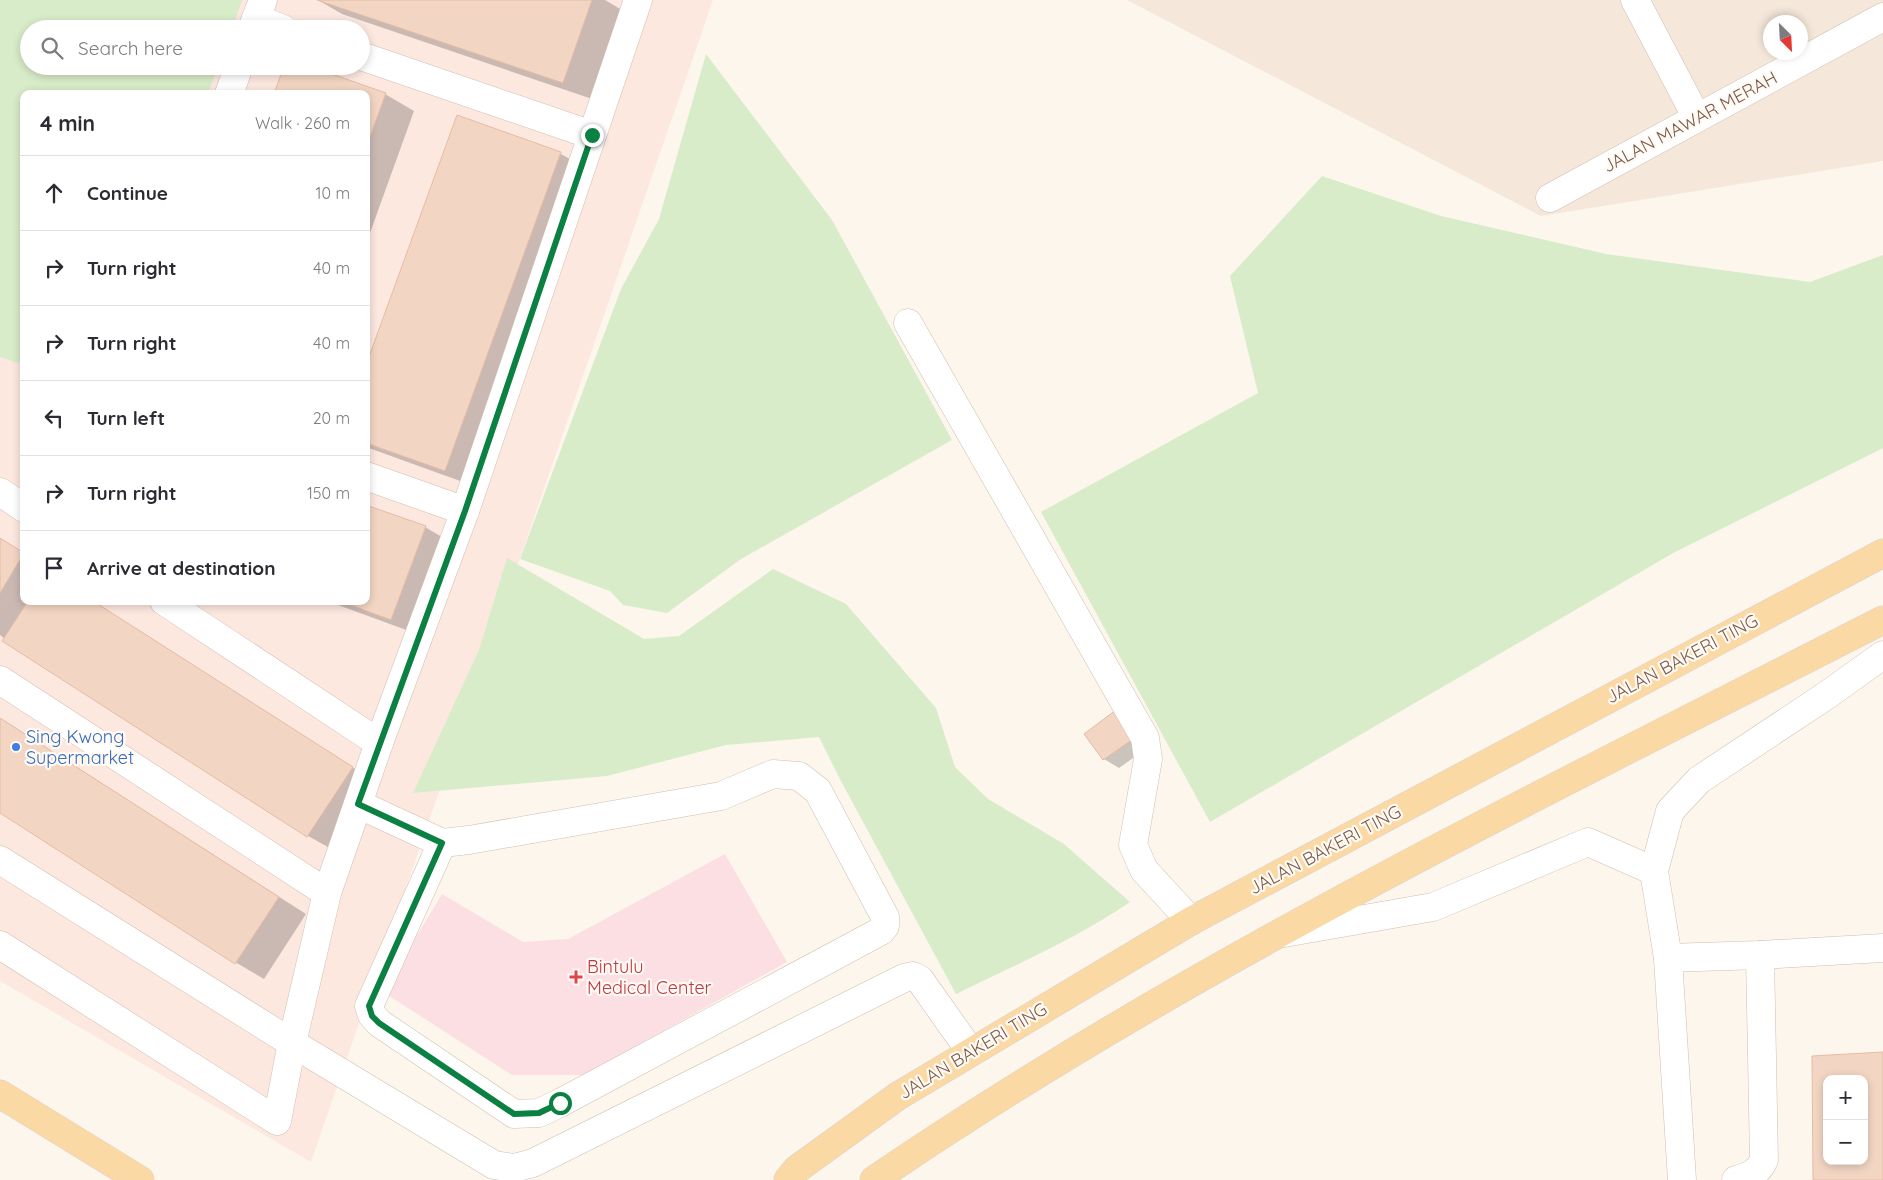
<!DOCTYPE html>
<html lang="en">
<head>
<meta charset="utf-8">
<style>
	body { margin:0; font-family:Quicksand,sans-serif; background:#f7f7f7; color:#2b2b33 }
	.controls { position:absolute; right:15px; bottom:15px; display:grid; overflow:hidden; border-radius:10px; box-shadow:0 2px 8px #0003 }
	.controls button { width:45px; height:45px; display:grid; place-items:center; padding:0; border:0; border-bottom:1px solid #e1e1e2; background:#fff; color:#2b2b33; font:25px sans-serif }
	.compass { position:absolute; left:1763px; top:15px; width:45px; height:45px; border-radius:50%; background:#fff; box-shadow:0 2px 8px #0003; rotate:156deg }
	.stop { position:absolute; width:15px; height:15px; margin:-11px; border:4px solid #0b8043; border-radius:50%; background:#fff }
	.stop.end { background:#0b8043; border-color:#fff; box-shadow:0 1px 5px #0008 }
	.list { margin:0; padding:0; list-style:none }
	h2 { display:flex; justify-content:space-between; align-items:center; height:65px; margin:0; padding:0 20px; font-size:21px }
	h2 small { font-size:16px; font-weight:400; color:#7c7c81 }
	.list li { display:grid; grid-template-columns:32px 1fr auto; gap:15px; align-items:center; box-sizing:border-box; height:75px; padding:0 20px; border-top:1px solid #e1e1e2 }
	.list b { display:block; font-size:19px; white-space:nowrap }
	.list em { font-size:16px; font-style:normal; color:#7c7c81 }
	.icon { flex:none; width:28px; height:28px; fill:none; stroke:currentColor; stroke-width:2; stroke-linecap:round; stroke-linejoin:round }
	.map { position:relative; flex:none; width:1883px; height:1180px; overflow:hidden }
	.search { position:absolute; background:#fff; box-shadow:0 2px 8px #0003; left:20px; top:20px; width:350px; height:55px; display:flex; align-items:center; gap:12px; box-sizing:border-box; padding:0 18px; border-radius:28px; color:#7c7c81; font-size:19px }
	.panel { position:absolute; background:#fff; box-shadow:0 2px 8px #0003; left:20px; top:90px; width:350px; height:515px; border-radius:10px }
	.map>svg:first-child { display:block }
</style>
</head>
<body>
<div class="map">
<svg width="1883" height="1180" viewBox="0 0 1883 1180">
	<rect width="100%" height="100%" fill="#fdf6ec"/>
	<path fill="#f5e8da" fill-rule="evenodd" d="M1127 0H1883V161L1541 216ZM1770 22H1800V52H1770Z"/>
	<path fill="#fde8e0" fill-rule="evenodd" d="M0 0H713L311 1162 0 981ZM29 29H361V66H29ZM24 94H366V601H24Z"/>
	<path fill="#fbdfe3" d="M725 854 787 962 584 1075H512L383 992 442 894 523 942 568 939Z"/>
	<g fill="#d8ecc9">
		<path d="M0 0H242L232 29H29V66H218L208 94H24V365L0 357Z"/>
		<path d="M706 54 832 220 952 440 741 559 667 613 623 605 610 591 520 559 621 289 659 219Z"/>
		<path d="M1322 176 1441 216 1606 254 1810 282 1883 255V448L1675 552 1210 822 1041 512 1258 393 1230 276Z"/>
		<path d="M507 558 644 639 679 636 773 569 846 604 936 708 955 767 988 799 1064 844 1130 902C1076 939 1015 965 956 994L842 783 819 737 726 745 607 776 413 793 479 650Z"/>
	</g>
	<g fill="#0003">
		<path d="M318 0H605L622 10 592 99 342 14Z"/>
		<path d="M285 66 385 94 414 111 366 244V94Z"/>
		<path d="M458 117 561 154 589 170 474 486 366 447V368Z"/>
		<path d="M425 527 454 544 420 635 327 601H366Z"/>
		<path d="M0 538 24 553V601H93L380 785 337 852 308 836 4 641 5 639 0 635Z"/>
		<path d="M1116 712 1150 746 1119 768 1104 759 1086 734Z"/>
		<path d="M0 718 306 914 264 979 235 962 0 812Z"/>
	</g>
	<g fill="#f3d5c3" stroke="#e6bba3" fill-rule="evenodd">
		<path d="M317 0H592L563 83Z"/>
		<path d="M284 66H309L386 93 366 148V94H274Z"/>
		<path d="M457 115 561 152 445 471 366 443V365Z"/>
		<path d="M366 505 426 526 391 620 340 601H366Z"/>
		<path d="M0 538 24 553 0 593Z"/>
		<path d="M28 601H93L353 767 307 837 2 641Z"/>
		<path d="M1116 710 1136 737 1103 760 1084 734Z"/>
		<path d="M0 718 279 897 235 964 0 813Z"/>
		<path d="M1883 1052V1180H1813L1812 1056ZM1827 1079H1864V1161H1827Z"/>
	</g>
	<g fill="none" stroke-linecap="round" stroke-linejoin="round">
		<defs>
			<g id="minor">
				<path d="M1635 0 1697 118"/>
				<path d="M256 19 283 29"/>
				<path d="M252 29 263 0"/>
				<path d="M361 56 592 135"/>
				<path d="M229 94 239 66"/>
				<path d="M1550 198 1883 17"/>
				<path d="M908 323 1145 738 1148 759 1133 845 1144 870 1191 921"/>
				<path d="M366 476 465 511"/>
				<path d="M0 492 24 508"/>
				<path d="M164 601 379 743"/>
				<path d="M0 680 327 893"/>
				<path d="M358 804 442 843 369 1006 372 1015 379 1023 514 1114 539 1113 560 1103 881 931 885 926V917L818 791 799 776 773 774 721 796 469 840 442 843"/>
				<path d="M0 860 292 1043 494 1165 514 1168 533 1163 904 978 913 976 920 980 971 1052"/>
				<path d="M1284 933 1433 907 1588 842 1654 871"/>
				<path d="M0 945 277 1121 292 1043 327 893 379 743 465 511 638 0"/>
				<path d="M1668 958 1760 955 1883 948"/>
				<path d="M1682 1180 1668 958 1654 871 1670 811 1699 780 1827 695 1883 655"/>
				<path d="M1736 1180C1750 1176 1758 1173 1764 1160L1760 955"/>
			</g>
			<g id="major">
				<path d="M0 1094 140 1180"/>
				<path d="M788 1180 797 1169 898 1096 1191 921 1883 553"/>
				<path d="M874 1180C1192 963 1541 795 1883 620"/>
			</g>
		</defs>
		<use href="#minor" stroke="#d1beb0" stroke-width="29"/>
		<use href="#major" stroke="#dad1cd" stroke-width="29"/>
		<path stroke="#d9b8a5" stroke-width="3" stroke-dasharray="1 4" stroke-linecap="butt" d="M0 612 24 575"/>
		<use href="#minor" stroke="#fff" stroke-width="28"/>
		<use href="#major" stroke="#fbd9a5" stroke-width="28"/>
	</g>
	<g fill="none" stroke-linecap="round" stroke-linejoin="round">
		<path stroke="#0b8043" stroke-width="6" d="M560 1103 539 1113 514 1114 379 1023 372 1016 369 1006 442 843 358 804 465 511 592 135"/>
	</g>
	<circle fill="#3f7fe0" stroke="#fffaf3" stroke-width="2" cx="16" cy="747" r="5"/>
	<path fill="#e0444e" stroke="#fffaf3" stroke-width="2" d="M573.5 969.5h5v5h5v5h-5v5h-5v-5h-5v-5h5z"/>
	<g text-anchor="middle" stroke-width="4.5" stroke-linejoin="round" paint-order="stroke">
		<g font-size="18" fill="#7a5c4d" stroke="#fffaf3">
			<text transform="translate(1690 122) rotate(-28)" y="6">JALAN MAWAR MERAH</text>
			<text transform="translate(1682 659) rotate(-28)" y="6">JALAN BAKERI TING</text>
			<text transform="translate(1325 850) rotate(-28)" y="6">JALAN BAKERI TING</text>
			<text transform="translate(973 1051) rotate(-31)" y="6">JALAN BAKERI TING</text>
		</g>
		<g font-size="18" fill="#366cbe" stroke="#fffaf3" text-anchor="start">
			<text x="26" y="743">Sing Kwong<tspan x="26" dy="21">Supermarket</tspan></text>
		</g>
		<g font-size="18" fill="#be3a42" stroke="#fffaf3" text-anchor="start">
			<text x="587" y="973">Bintulu<tspan x="587" dy="21">Medical Center</tspan></text>
		</g>
	</g>
</svg>
<div class="controls">
<button>+</button>
<button>−</button>
</div>
<svg class="compass" viewBox="-18 -18 36 36"><path d="M0-13l5 13h-10z" fill="#e53935"/><path d="M0 13l5-13h-10z" fill="#7c7c81"/></svg>
<div class="stop" style="left:560px;top:1103px"></div>
<div class="stop end" style="left:592px;top:135px"></div>
<div class="search"><svg class="icon" aria-label="search" viewBox="0 0 24 24"><circle cx="10" cy="10" r="6"/><path d="M15 15l6 6"/></svg>Search here</div>
<section class="panel">
<h2>4 min<small>Walk · 260 m</small></h2>
<ul class="list">
<li><svg class="icon" aria-label="ahead" viewBox="0 0 24 24"><path d="M12 20V5M6 11l6-6 6 6"/></svg><div><b>Continue</b></div><em>10 m</em></li>
<li><svg class="icon" aria-label="right" viewBox="0 0 24 24"><path d="M7 20v-9h11M14 6l5 5-5 5"/></svg><div><b>Turn right</b></div><em>40 m</em></li>
<li><svg class="icon" aria-label="right" viewBox="0 0 24 24"><path d="M7 20v-9h11M14 6l5 5-5 5"/></svg><div><b>Turn right</b></div><em>40 m</em></li>
<li><svg class="icon" aria-label="left" viewBox="0 0 24 24"><path d="M17 20v-9H6M10 6l-5 5 5 5"/></svg><div><b>Turn left</b></div><em>20 m</em></li>
<li><svg class="icon" aria-label="right" viewBox="0 0 24 24"><path d="M7 20v-9h11M14 6l5 5-5 5"/></svg><div><b>Turn right</b></div><em>150 m</em></li>
<li><svg class="icon" aria-label="arrive" viewBox="0 0 24 24"><path d="M6 21V4h12l-3 4 3 4H6"/></svg><div><b>Arrive at destination</b></div></li>
</ul>
</section>
</div>
</body>
</html>
